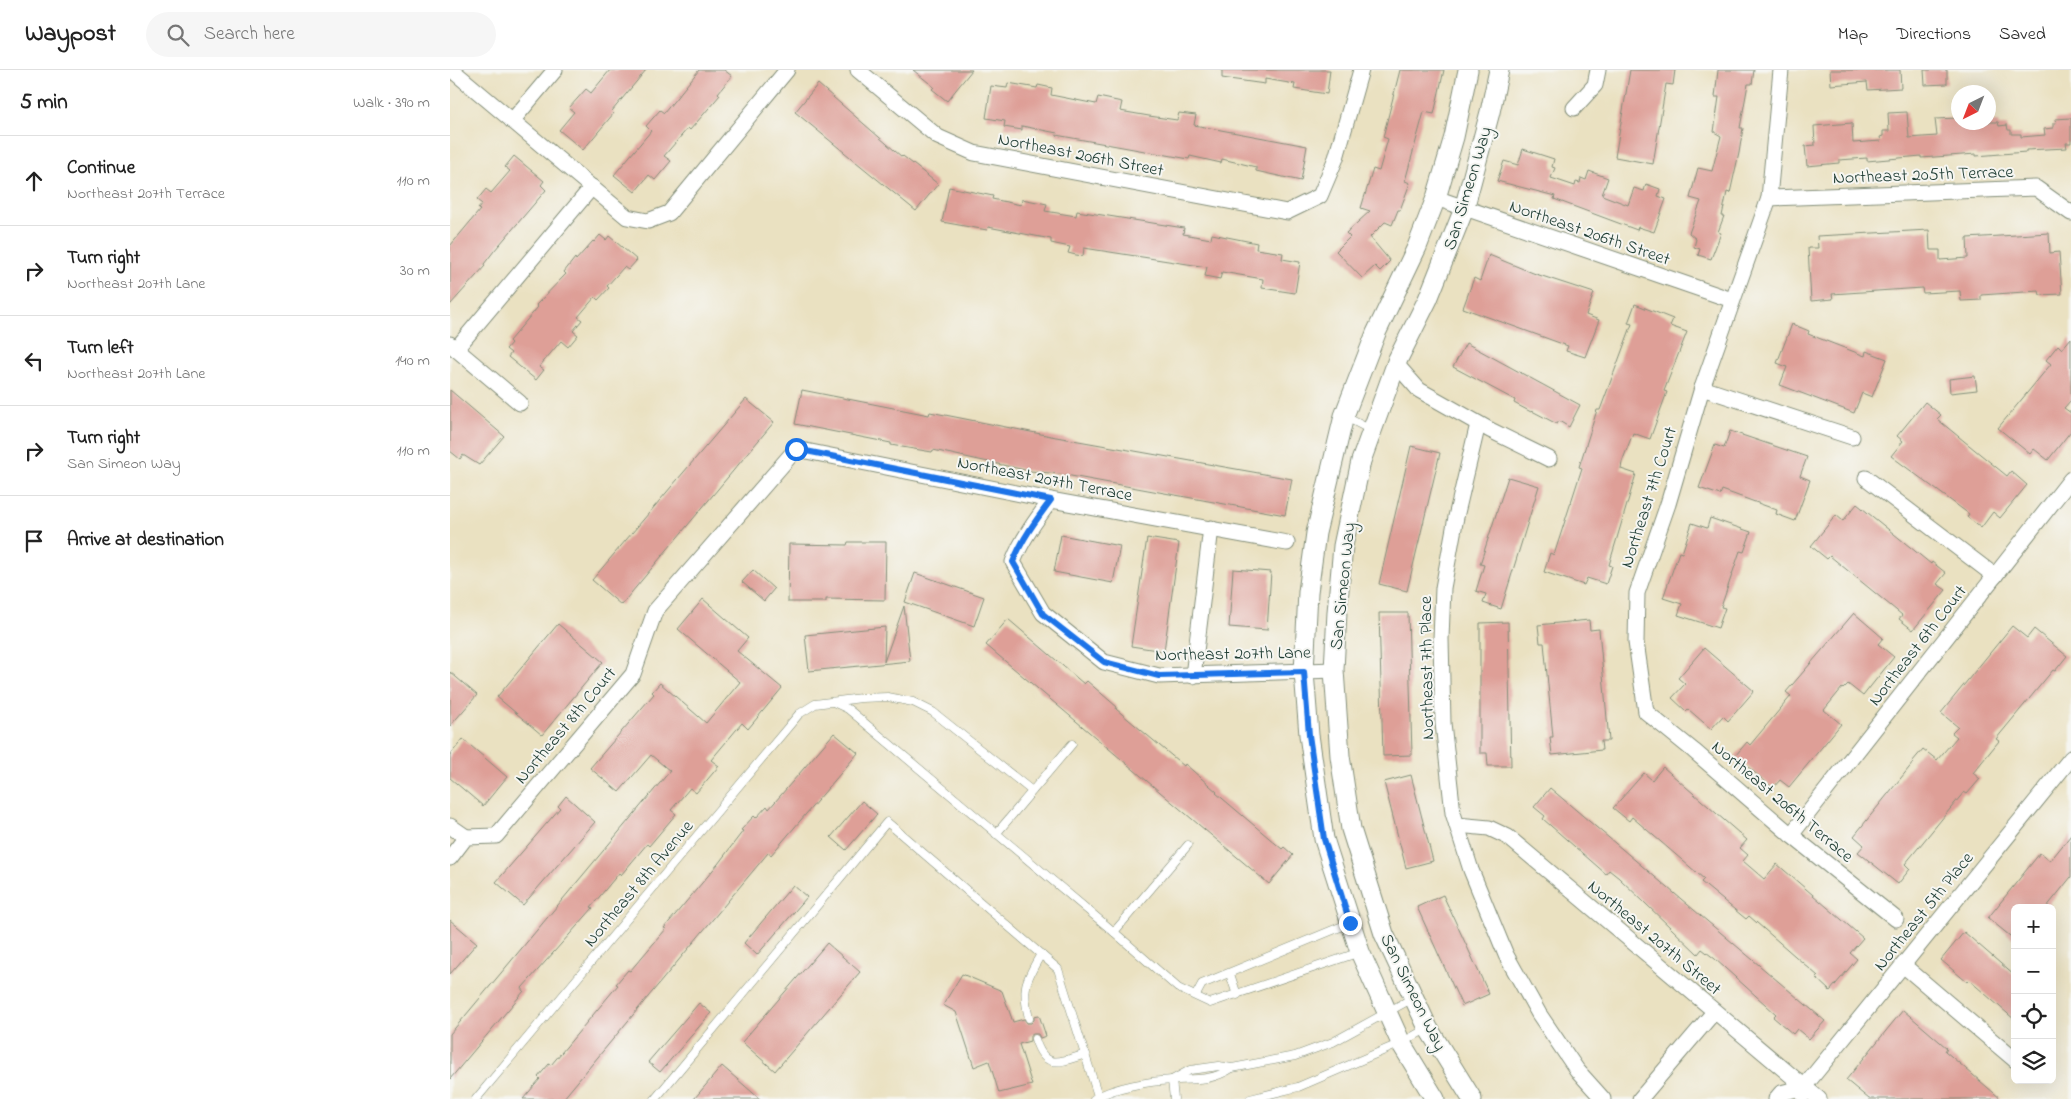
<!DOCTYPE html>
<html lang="en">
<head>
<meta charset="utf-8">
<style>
	body { margin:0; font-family:"Indie Flower",sans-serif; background:#f6f6f6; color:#222 }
	.controls { position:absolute; right:15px; bottom:15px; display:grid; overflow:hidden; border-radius:8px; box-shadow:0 5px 20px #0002 }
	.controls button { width:45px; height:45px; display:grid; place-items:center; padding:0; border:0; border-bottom:1px solid #e0e0e0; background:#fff; color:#222; font:25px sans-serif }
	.compass { position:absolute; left:1501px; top:15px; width:45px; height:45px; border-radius:50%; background:#fff; box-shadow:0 5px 20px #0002; rotate:222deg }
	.stop { position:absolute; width:15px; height:15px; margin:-11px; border:4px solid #1a73e8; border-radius:50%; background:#fff }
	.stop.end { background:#1a73e8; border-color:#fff; box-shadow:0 1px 5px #0008 }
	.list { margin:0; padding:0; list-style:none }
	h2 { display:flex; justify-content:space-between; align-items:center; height:65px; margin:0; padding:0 20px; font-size:21px }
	h2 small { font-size:16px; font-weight:400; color:#767676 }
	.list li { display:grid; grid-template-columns:32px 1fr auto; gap:15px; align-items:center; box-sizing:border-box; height:90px; padding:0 20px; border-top:1px solid #e0e0e0 }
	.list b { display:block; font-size:19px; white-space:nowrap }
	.list p { margin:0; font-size:16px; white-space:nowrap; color:#767676 }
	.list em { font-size:16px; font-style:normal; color:#767676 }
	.icon { flex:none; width:28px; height:28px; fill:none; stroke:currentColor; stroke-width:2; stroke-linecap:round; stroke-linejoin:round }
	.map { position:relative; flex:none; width:1621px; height:1029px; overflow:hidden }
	header { display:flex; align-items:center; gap:30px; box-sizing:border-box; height:70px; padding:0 25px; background:#fff; border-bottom:1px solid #e0e0e0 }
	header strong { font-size:24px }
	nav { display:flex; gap:28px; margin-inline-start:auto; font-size:18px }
	.search { width:350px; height:45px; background:#f6f6f6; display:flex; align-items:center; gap:12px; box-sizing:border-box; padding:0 18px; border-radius:28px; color:#767676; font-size:19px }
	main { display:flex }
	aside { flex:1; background:#fff }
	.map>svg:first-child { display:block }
</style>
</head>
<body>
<header>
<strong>Waypost</strong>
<div class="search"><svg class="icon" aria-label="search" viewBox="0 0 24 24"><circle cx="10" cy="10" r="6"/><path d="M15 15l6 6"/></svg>Search here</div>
<nav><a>Map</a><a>Directions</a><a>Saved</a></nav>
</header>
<main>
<aside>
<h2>5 min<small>Walk · 390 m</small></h2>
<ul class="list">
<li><svg class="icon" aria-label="ahead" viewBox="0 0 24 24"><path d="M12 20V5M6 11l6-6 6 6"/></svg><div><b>Continue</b><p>Northeast 207th Terrace</p></div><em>110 m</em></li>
<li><svg class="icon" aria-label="right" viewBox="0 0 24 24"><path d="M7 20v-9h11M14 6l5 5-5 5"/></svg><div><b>Turn right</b><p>Northeast 207th Lane</p></div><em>30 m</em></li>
<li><svg class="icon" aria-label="left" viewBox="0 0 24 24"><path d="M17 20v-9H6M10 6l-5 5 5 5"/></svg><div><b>Turn left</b><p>Northeast 207th Lane</p></div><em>140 m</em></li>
<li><svg class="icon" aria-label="right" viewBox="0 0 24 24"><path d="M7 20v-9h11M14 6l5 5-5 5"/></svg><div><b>Turn right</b><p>San Simeon Way</p></div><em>110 m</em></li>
<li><svg class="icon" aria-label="arrive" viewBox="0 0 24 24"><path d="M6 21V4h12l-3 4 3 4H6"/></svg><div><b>Arrive at destination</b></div></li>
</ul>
</aside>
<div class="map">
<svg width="1621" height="1029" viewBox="0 0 1621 1029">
	<rect width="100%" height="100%" fill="#f6f6f2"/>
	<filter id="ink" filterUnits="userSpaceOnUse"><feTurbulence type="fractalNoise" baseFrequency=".02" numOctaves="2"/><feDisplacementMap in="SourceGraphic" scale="10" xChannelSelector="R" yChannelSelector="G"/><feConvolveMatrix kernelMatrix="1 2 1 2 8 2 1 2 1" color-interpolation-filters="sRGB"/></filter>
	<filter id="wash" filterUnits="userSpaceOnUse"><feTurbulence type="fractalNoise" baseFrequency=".0096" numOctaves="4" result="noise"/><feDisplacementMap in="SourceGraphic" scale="20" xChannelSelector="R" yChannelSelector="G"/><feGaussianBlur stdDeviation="1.12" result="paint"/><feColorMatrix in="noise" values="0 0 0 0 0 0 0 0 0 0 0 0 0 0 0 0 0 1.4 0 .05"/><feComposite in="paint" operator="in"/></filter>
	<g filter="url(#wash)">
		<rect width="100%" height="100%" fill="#eae1c1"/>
		<g id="blocks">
			<g fill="#de9f97">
				<path d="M160 0H196L162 41 164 43 133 80 109 60 124 42 119 38 136 19 141 23Z"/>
				<path d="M249 0H274L282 6 268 23 270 25 253 45 240 60 238 58 214 86 221 91 205 110 199 105 185 122 164 105 201 61 196 56 210 40 214 43Z"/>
				<path d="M463 0H522L497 31 482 19 484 17Z"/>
				<path d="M772 0H880L877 24 844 19 845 14 815 9V14L772 8Z"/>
				<path d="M950 0H994L984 44 974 42 955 111 960 113 950 140H948L942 155 935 152 920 167 940 191 930 201 925 196 912 208 886 181 900 167 896 163 920 141 911 138 923 99 929 101 938 69 933 67Z"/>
				<path d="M1180 0H1225L1223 15 1216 14 1203 94 1165 87Z"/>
				<path d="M1268 0H1304L1302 14H1298L1290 58H1293L1289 83 1280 123 1277 122 1272 146H1274L1268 162 1271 163 1261 189 1248 185 1250 179 1244 177 1246 169 1239 163 1251 131 1240 128 1248 98 1262 101 1271 66 1264 62 1269 27H1265Z"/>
				<path d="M1380 0H1450L1451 18 1418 20 1417 12 1381 15Z"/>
				<path d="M1474 0H1497V14L1475 15Z"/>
				<path d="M558 13 587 18 588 15 602 18 601 25 646 34 648 27 672 32 670 41 699 46 727 50 729 43 746 45 744 55 857 76 851 111 806 101V97L772 89 771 93 740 86 739 89 606 65 607 63 572 56V60L554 57 555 51 536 48 541 16 557 18Z"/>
				<path d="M368 14 452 87 453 86 488 114 466 141 345 42Z"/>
				<path d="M1457 42 1459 68 1487 66 1485 49 1508 48V52H1548L1549 56 1557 55 1558 60H1561V64H1571V67L1595 65 1594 59 1603 58V53H1606L1605 49 1621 48V73H1616L1617 78 1576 80V82L1526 86V84L1471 88V86L1417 91V88L1389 90V93L1357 96 1355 76 1365 75 1364 56 1402 53 1403 73 1431 71 1430 67 1433 66V61H1439L1438 43Z"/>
				<path d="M1073 79 1104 89 1102 97 1105 98 1101 108 1125 116 1126 112 1130 113 1131 108 1136 110 1139 101 1158 108 1152 125 1178 135 1184 118 1194 121 1196 114 1210 119 1208 126 1216 129 1204 162 1188 157 1187 160 1104 129 1105 126 1047 111 1054 91 1068 95Z"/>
				<path d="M64 86 94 111 91 115 96 120 44 181 34 194 35 196 0 235V176L30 140 28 139 32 134 27 130 36 119 41 123 60 101 55 97Z"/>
				<path d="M499 117 543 126 542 129 571 135 572 129 597 134 595 141 626 146 627 141 734 158 733 164 761 169 762 164 807 173 806 179 833 183 832 189 850 192 845 223 812 218 813 209 772 202 770 209 755 206 757 197 634 178 633 186 626 185 618 183 620 177 601 173V169L538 157 537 160 492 152Z"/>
				<path d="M1479 160 1480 180H1490V190L1518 188 1517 168 1599 163 1600 183 1609 182 1612 224 1590 225 1589 221 1531 225V230L1511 231 1510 221 1473 223 1472 218 1382 224 1383 229 1361 231 1358 178H1368L1367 166Z"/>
				<path d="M150 165 156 170 159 166 187 190 178 200 174 197 157 216 159 218 148 230 145 227 128 247 132 250 123 261 128 265 118 277 111 271 89 297 94 300 86 310 58 287 61 283 56 279 61 273 59 271 88 237 86 235 116 204 114 202 125 188 126 190 143 171 144 172Z"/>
				<path d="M1039 185 1083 203 1144 223 1136 245 1149 250 1135 287 1116 281 1118 276 1013 238 1024 208 1030 211Z"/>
				<path d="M1185 234 1223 249 1220 256 1237 262 1214 321 1217 322 1200 369 1183 363 1172 392 1171 399 1186 404 1159 495 1162 496 1156 514 1137 508 1134 515 1094 502 1100 483 1104 485 1132 398 1129 397 1147 340H1150L1182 254 1178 253Z"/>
				<path d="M1342 254 1359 261 1358 264 1415 286 1416 281 1437 289 1422 327 1412 323 1404 343 1330 315 1337 297 1327 293Z"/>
				<path d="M1621 268V330L1614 338 1621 343V361L1598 390 1584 379 1580 384 1548 358 1601 294 1596 290 1608 275 1612 279Z"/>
				<path d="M1016 273 1130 335 1119 357 1109 351 1107 354 1082 341 1081 342 1064 333 1065 330 1003 297Z"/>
				<path d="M1525 306 1527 320 1500 323 1499 309Z"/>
				<path d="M0 320 54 366 29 395 13 385 10 389 0 381Z"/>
				<path d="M352 320 479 345 480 342 606 367 842 409 835 445 610 404 580 401 483 380 482 382 452 377 441 375V373L345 354Z"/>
				<path d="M296 329 324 352 171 535 142 510Z"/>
				<path d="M1475 332 1491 345 1487 349 1557 406 1561 401 1577 415 1550 448 1543 442 1531 458 1517 447 1519 444 1441 386 1453 371 1447 366Z"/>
				<path d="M1280 361 1357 387 1350 406 1360 410 1345 451 1326 444 1327 440 1272 420 1270 425 1249 418 1265 375 1274 378Z"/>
				<path d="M961 376 990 383 957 521 929 514Z"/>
				<path d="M1058 407 1089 416 1051 539 1033 533 1036 524 1026 521 1034 495 1030 494Z"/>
				<path d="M1407 434 1481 494 1482 492 1496 503 1487 514 1496 520 1463 560 1449 549 1452 545 1380 486 1377 489 1361 476 1386 445 1393 451Z"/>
				<path d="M1260 448 1301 462 1294 482 1290 481 1271 537 1275 538 1268 558 1228 545 1232 534 1213 528 1229 482 1232 483 1242 453 1257 458Z"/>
				<path d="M611 465 670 476 663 513 604 502Z"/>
				<path d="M697 468 729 473 714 581 681 576Z"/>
				<path d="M398 472H436L435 530 376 529V532H338L339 474 397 475Z"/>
				<path d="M783 499 821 502 817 560 779 557Z"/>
				<path d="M303 500 324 519 314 531 292 512Z"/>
				<path d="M465 503 534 527 524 556 455 532Z"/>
				<path d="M253 529 298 568 287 581 332 618 298 659 292 653 261 690 269 696 246 723 240 718 221 740 226 744 199 776 197 774 171 805 169 803 141 837 143 838 72 918 74 921 0 1009V964L220 701 201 685 169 722 140 698 204 624 202 622 210 613 256 653 290 612 228 559Z"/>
				<path d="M454 536 460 591 359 601 355 565 435 557 434 592Z"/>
				<path d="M929 543H958L962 685 933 686Z"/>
				<path d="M1404 543 1433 568 1428 574 1444 587 1413 626 1398 614 1393 619 1392 618 1374 640 1391 654 1339 717 1330 710 1323 718 1285 686 1297 672 1300 675 1341 626 1336 622Z"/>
				<path d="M558 549 634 614 637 611 667 637 666 639 734 696 735 694 767 722 766 723 832 779 834 777 843 785 819 814 536 575Z"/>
				<path d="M1139 550 1140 560 1149 559 1159 671H1151L1152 680 1102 685 1100 667H1103L1094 573H1090L1088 555Z"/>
				<path d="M1058 552 1061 696H1038L1037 683H1030V553Z"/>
				<path d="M108 554 153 592 92 665 47 627Z"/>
				<path d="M1562 556 1577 568 1584 559 1617 586 1605 601 1603 600 1546 669 1549 671 1523 703 1530 709 1517 724 1514 722 1455 794 1460 799 1448 814 1408 782 1414 775 1404 766 1463 693 1462 692 1473 679 1487 690 1507 667 1502 663 1508 657 1491 643Z"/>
				<path d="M1254 578 1304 621 1278 651 1273 646 1261 659 1238 639 1236 641 1222 628 1235 614 1228 608Z"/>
				<path d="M0 602 27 625 0 656Z"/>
				<path d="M384 663 408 683 321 785 318 783 113 1029H73L90 1009 88 1007 99 994 101 995 168 915 166 914 178 900 180 901 216 859 214 858 268 794 293 761 291 760 304 746 306 748 317 736 319 739Z"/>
				<path d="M13 669 57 707 33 736 0 708V685Z"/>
				<path d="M1213 697 1297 770 1290 778 1298 785 1293 791 1314 809 1327 794 1413 868 1400 883 1407 889 1380 921 1366 908 1368 906 1299 846 1296 849 1251 812 1254 809 1182 747 1179 751 1163 738 1194 703 1202 710Z"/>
				<path d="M961 705 983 791 956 798 934 712Z"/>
				<path d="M1100 718 1375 951 1359 969 1347 959 1343 964 1323 947 1326 944 1265 889 1252 879 1248 884 1169 808 1159 800 1156 804 1093 749 1095 746 1084 737Z"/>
				<path d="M116 726 145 752 73 835 46 812 110 738 108 736Z"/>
				<path d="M412 731 427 744 396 780 381 767Z"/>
				<path d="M1621 765V807L1596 838H1565V870L1538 848 1590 783 1600 791Z"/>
				<path d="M343 815 357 827 307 885 294 873Z"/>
				<path d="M993 825 1039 924 1012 936 967 837Z"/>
				<path d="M0 850 27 873 0 904Z"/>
				<path d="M1514 862 1565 906V950L1519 910 1517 912 1491 890Z"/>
				<path d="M377 873 410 902 325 1001 292 972Z"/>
				<path d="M512 904 552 921 563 952 574 949 577 953H581L584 950V946L589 945 596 966 590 968 588 964H583L580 966V971L569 974 582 1015 549 1023 539 991 524 997 506 942 493 935Z"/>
				<path d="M249 933 261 943 210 1002 198 992Z"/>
				<path d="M1453 940 1497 978 1495 981 1551 1029H1419L1396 1010Z"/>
				<path d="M272 996 310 1029H244Z"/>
			</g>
		</g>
	</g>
	<g filter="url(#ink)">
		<use href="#blocks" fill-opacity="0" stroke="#848f7a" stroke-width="1"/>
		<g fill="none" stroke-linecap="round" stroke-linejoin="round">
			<defs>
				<g id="service">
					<path d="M894 346 921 360"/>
					<path d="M383 632 398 639 664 862 728 918 760 933 910 882"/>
					<path d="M546 764 622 674"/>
					<path d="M664 862 738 775"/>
					<path d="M780 904 787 925"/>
					<path d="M746 925 752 914 900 853"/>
					<path d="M579 948C571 917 576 910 591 884"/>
					<path d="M585 969C595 1001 610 992 636 984"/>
					<path d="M722 1010 740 1000 769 996 782 998 845 986 883 972 963 928"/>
					<path d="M722 1010 724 1029"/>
					<path d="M26 1029 349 644 365 634 411 628 438 627 463 632 483 642 582 721"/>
					<path d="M205 1029 437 752 608 899 649 1029"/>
					<path d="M644 1029C663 1017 701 1011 723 1010 747 1009 762 1011 782 998"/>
					<path d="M800 1029 848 1017 951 973 978 958"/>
				</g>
				<g id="minor">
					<path d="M2 0 177 147 198 151 219 143 337 0"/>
					<path d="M408 0 488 67 524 83 837 142 870 126 886 88 911 0"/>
					<path d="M1331 0 1319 128 1252 318 1218 434 1187 523 1186 572 1196 642 1244 681 1341 765 1446 849"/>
					<path d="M1124 38 1145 15 1148 0"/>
					<path d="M62 51 105 0"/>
					<path d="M986 128 1282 230"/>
					<path d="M1319 128 1586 118 1621 143"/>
					<path d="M0 274 70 333"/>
					<path d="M6 279 142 117"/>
					<path d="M946 294 969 320 1040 360 1099 389"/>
					<path d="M1252 318 1402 367"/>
					<path d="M1028 354 1006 447 993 518 991 569 993 653 1003 743 1021 800 1056 885 1089 944 1127 1000 1153 1029"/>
					<path d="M1416 408 1545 506"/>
					<path d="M601 430C586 450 572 469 563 492L593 543 654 592 709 606 884 600"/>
					<path d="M743 606 761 458"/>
					<path d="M1007 755 1039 758 1058 767 1369 1029"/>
					<path d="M0 756 16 767"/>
					<path d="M1341 765 1621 409"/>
					<path d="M0 788 16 767 46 766 183 604 205 541 346 379 601 430 837 473"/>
					<path d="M1453 895 1565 990"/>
					<path d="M1353 1025 1354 1017 1621 688"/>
					<path d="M1190 1029 1264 942"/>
					<path d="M1326 1029 1331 1023 1354 1017"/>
				</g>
				<g id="tertiary">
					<path d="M985 1029 951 973 910 882 874 769 859 665 854 602 858 522 866 463 894 346 926 263 967 177 986 128 1004 67 1018 0"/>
					<path d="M1022 1029 978 958 934 864 901 759 890 686 884 600 887 542 893 476 911 391 948 289 978 229 1014 139 1040 42 1049 0"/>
				</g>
			</defs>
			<use href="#service" stroke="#848f7a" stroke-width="9"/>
			<use href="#minor" stroke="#848f7a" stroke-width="17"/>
			<use href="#tertiary" stroke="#848f7a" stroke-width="21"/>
			<use href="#service" stroke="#fff" stroke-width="8"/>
			<use href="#minor" stroke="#fff" stroke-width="15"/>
			<use href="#tertiary" stroke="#fff" stroke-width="19"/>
		</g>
	</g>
	<g fill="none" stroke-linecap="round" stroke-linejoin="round" filter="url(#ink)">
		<path stroke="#1a73e8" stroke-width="6" d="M346 379 601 430C586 450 572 469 563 492L593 544 654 592 709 606 854 602 859 665 874 769 900 853"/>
	</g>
	<g text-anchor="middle" stroke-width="4" stroke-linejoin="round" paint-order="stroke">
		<g font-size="18" fill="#1f3d34" stroke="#f6f6f2">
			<text transform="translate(631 84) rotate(11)" y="6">Northeast 206th Street</text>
			<text transform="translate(1473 104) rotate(-2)" y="6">Northeast 205th Terrace</text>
			<text transform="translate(1017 118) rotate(-73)" y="6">San Simeon Way</text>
			<text transform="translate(1140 162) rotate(19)" y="6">Northeast 206th Street</text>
			<text transform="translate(595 408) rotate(11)" y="6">Northeast 207th Terrace</text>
			<text transform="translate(1198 427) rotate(-72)" y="6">Northeast 7th Court</text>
			<text transform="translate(892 516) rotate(-84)" y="6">San Simeon Way</text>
			<text transform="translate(1467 575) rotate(-52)" y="6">Northeast 6th Court</text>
			<text transform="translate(783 583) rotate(-1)" y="6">Northeast 207th Lane</text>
			<text transform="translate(976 598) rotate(-91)" y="6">Northeast 7th Place</text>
			<text transform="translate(115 655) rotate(-50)" y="6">Northeast 8th Court</text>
			<text transform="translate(1333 731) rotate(40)" y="6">Northeast 206th Terrace</text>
			<text transform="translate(188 813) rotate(-50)" y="6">Northeast 8th Avenue</text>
			<text transform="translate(1473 841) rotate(-51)" y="6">Northeast 5th Place</text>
			<text transform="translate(1205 867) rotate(40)" y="6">Northeast 207th Street</text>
			<text transform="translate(964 922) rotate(64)" y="6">San Simeon Way</text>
		</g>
	</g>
</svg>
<div class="controls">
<button>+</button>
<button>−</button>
<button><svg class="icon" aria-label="locate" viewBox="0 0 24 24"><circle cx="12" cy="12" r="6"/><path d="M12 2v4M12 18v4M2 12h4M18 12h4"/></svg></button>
<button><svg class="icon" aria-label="layers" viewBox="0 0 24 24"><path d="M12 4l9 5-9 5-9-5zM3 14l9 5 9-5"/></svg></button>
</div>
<svg class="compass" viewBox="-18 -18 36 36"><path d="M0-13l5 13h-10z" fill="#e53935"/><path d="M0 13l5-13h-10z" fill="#767676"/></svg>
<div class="stop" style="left:346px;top:379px"></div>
<div class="stop end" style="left:900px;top:853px"></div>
</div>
</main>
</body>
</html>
